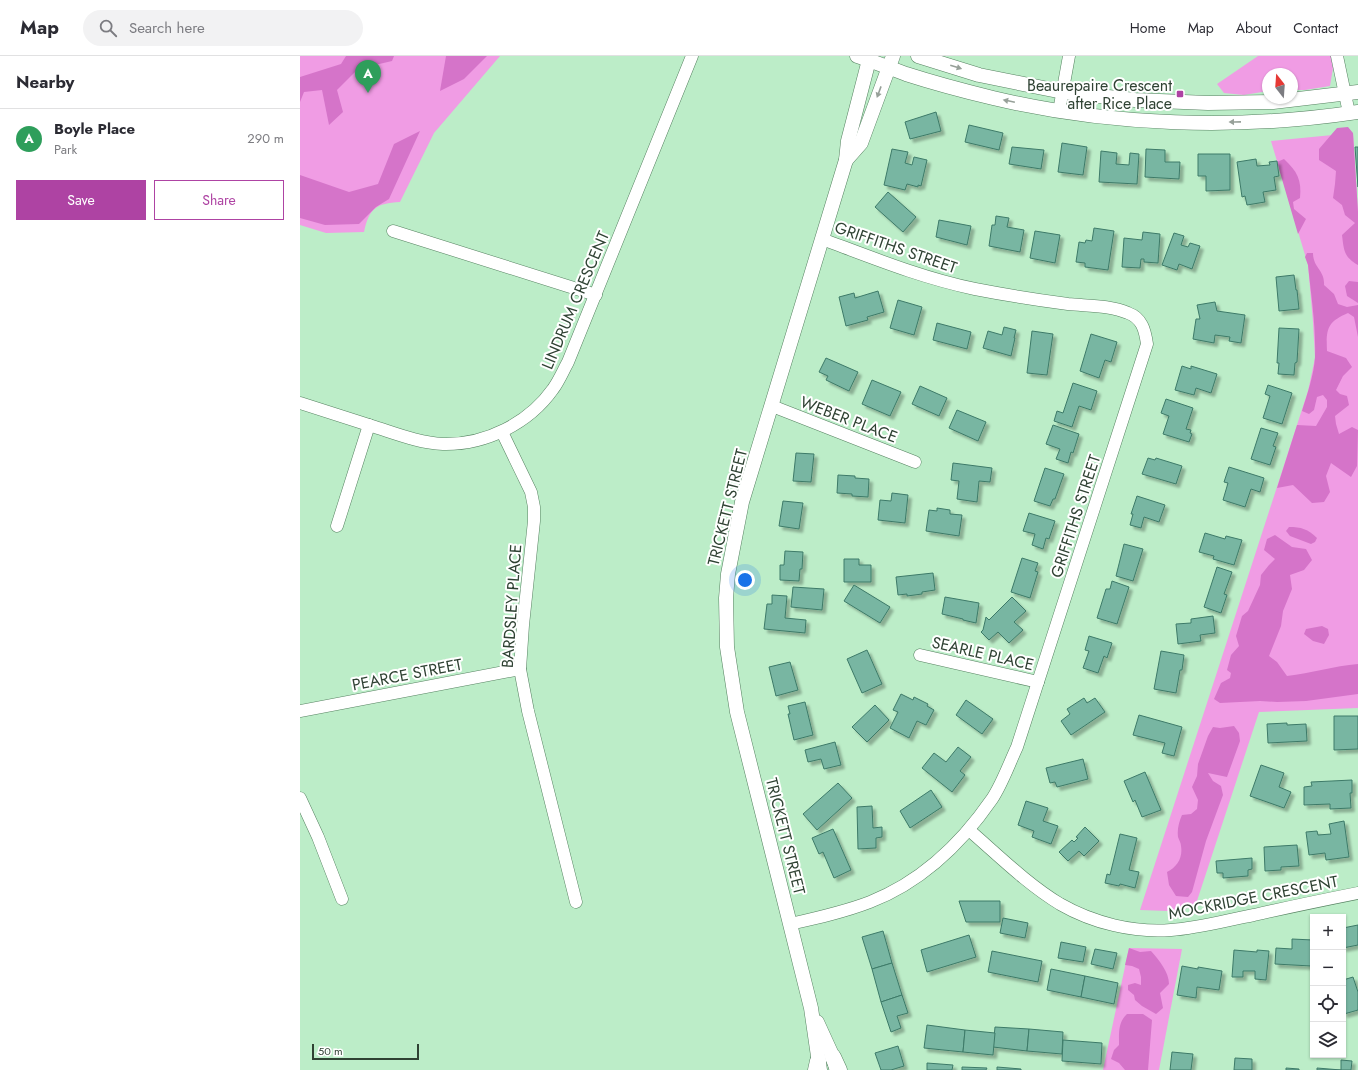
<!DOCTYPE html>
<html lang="en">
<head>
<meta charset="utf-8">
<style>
	body { margin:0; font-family:Jost,sans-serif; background:#f2f2f3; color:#2b2b33 }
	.controls { position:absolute; right:12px; bottom:12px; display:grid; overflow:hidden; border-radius:0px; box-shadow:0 1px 3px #0004 }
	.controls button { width:36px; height:36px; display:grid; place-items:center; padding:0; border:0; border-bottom:1px solid #e1e1e2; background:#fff; color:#2b2b33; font:20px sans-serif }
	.compass { position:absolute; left:962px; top:12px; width:36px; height:36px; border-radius:50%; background:#fff; box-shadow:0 1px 3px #0004; rotate:343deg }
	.scale { position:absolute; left:12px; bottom:10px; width:107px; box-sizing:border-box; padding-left:4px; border:2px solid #2f4233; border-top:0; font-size:11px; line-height:14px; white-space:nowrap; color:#2f4233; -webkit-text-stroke:3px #fff; paint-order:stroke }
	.you { position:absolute; left:445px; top:524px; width:14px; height:14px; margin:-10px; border:3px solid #fff; border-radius:50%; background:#1a73e8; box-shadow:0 0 0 6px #1a73e833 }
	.badge { display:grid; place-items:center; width:26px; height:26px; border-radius:50%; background:#ae43a3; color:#fff; font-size:13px; font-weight:700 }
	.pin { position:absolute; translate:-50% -33px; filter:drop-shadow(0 1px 2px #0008) }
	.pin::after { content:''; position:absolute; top:21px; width:14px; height:12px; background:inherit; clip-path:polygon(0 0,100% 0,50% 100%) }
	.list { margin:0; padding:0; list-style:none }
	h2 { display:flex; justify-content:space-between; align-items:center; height:52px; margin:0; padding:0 16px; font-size:17px }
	h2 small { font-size:13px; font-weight:400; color:#7c7c81 }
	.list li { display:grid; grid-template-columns:26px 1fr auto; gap:12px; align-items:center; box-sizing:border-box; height:60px; padding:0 16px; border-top:1px solid #e1e1e2 }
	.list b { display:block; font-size:15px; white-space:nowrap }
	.list p { margin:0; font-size:13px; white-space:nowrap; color:#7c7c81 }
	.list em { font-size:13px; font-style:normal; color:#7c7c81 }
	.actions { display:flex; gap:8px; padding:12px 16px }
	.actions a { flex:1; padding:9px 0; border:1px solid #ae43a3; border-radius:0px; text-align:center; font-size:14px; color:#ae43a3 }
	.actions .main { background:#ae43a3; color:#fff }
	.icon { flex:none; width:22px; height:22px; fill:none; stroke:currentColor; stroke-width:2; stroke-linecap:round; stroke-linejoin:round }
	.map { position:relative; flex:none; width:1058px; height:1014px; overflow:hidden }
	header { display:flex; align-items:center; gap:24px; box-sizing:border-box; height:56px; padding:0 20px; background:#fff; border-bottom:1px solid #e1e1e2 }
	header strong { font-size:19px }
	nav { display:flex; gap:22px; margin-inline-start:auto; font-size:14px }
	.search { width:280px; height:36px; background:#f2f2f3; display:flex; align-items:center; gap:10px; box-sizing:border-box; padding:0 14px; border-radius:22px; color:#7c7c81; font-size:15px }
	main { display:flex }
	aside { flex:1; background:#fff }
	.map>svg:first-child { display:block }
</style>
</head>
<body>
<header>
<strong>Map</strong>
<div class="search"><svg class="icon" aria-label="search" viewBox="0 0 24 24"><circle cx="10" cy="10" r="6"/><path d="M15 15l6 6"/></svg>Search here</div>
<nav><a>Home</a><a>Map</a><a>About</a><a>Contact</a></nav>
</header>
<main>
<aside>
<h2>Nearby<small></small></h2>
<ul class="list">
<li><span class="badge" style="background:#2e9e5b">A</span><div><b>Boyle Place</b><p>Park</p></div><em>290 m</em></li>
</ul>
<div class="actions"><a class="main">Save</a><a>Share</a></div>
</aside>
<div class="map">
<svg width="1058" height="1014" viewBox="0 0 1058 1014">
	<defs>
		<filter id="shadow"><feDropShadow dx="3.5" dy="3.5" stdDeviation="1" flood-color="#0004"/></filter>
	</defs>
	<rect width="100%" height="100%" fill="#bcedc8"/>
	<g fill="#f09ce4">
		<path d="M0 0H200L134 77 100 146C76 147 69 153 64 176L26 177 0 169Z"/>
		<path d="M958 0H1031L1033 12 1030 30 1005 34H992V18H968V35L944 39 924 37 917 28Z"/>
		<path d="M1053 77 1058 156V652L959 656 895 851 868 855 840 854 1008 335 1015 302 1013 266 1008 209 971 85Z"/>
		<path d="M829 892 882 893 859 1014H803Z"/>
	</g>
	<g fill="#d574c9">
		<path d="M46 0H94L92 5 58 13 37 34 43 56 29 69 22 34 4 36 0 46V21L41 8Z"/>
		<path d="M146 0H187L164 23 140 35Z"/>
		<path d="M1048 71 1053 77 1058 156V209C1044 201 1044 195 1042 179L1055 167 1045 159 1042 149 1033 142 1035 128 1036 115 1019 104V93L1037 72Z"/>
		<path d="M120 75 89 143 76 151 59 168 25 169 0 162V119L49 136 78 128 94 88Z"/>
		<path d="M984 103C997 115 1002 124 1000 142L993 146 994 153 1006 163 998 178 977 106Z"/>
		<path d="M1007 197H1013C1013 212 1025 214 1024 229L1034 238 1038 248 1047 251 1058 249V281L1054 261 1048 257C1027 266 1026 273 1027 295L1046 302 1052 311 1043 320 1036 334 1040 338 1047 340 1049 349 1035 360 1036 368 1039 378 1052 371 1058 374 1057 410 1051 421 1031 407 1026 420 1030 436 1024 446 1012 447 993 429 977 432 997 369 1016 370 1027 351V344L1023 339 1017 341 1014 354 1009 358 1002 355C1007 338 1014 319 1015 301 1016 270 1011 239 1008 209L1005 201Z"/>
		<path d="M1049 225 1058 226V247L1047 240 1045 230Z"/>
		<path d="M989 471C1001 471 1008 473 1017 482L1015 486 1011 488 990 480 986 475Z"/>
		<path d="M975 479 992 491 1006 493 1012 504 1004 514 990 519 992 533 983 555 981 570 969 600 977 606 987 620C1011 617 1034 610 1058 608V638L1006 645 977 646 960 645 920 647 914 643 921 627 930 622 931 617 927 614 931 599 939 590 936 580 942 560 948 555 960 529 961 519 969 509 975 503 964 494 967 483Z"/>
		<path d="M1022 570 1028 573 1029 579 1024 588 1013 585 1004 578 1006 573Z"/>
		<path d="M934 670 939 677 940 685 927 721 908 717 913 725 921 730 923 739 906 785 892 836 888 841 876 840 869 829 867 816C877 811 883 802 881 790 881 787 879 784 878 781 877 773 879 766 882 759L891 758 897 753 898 744 892 731 897 720 898 708 908 680 913 671 920 672Z"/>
		<path d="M829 892 840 896 851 895C859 904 869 916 869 928L860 937 863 952 856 958 842 950 835 944 834 939 828 934V929L835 927 841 929V921L839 913 832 910 825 909Z"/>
		<path d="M827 958H843L852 964 848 1014H825L819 1007 811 1003 814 994 819 989C819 977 818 966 827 958Z"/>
	</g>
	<g fill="#78b6a2" stroke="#3d7a68" filter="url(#shadow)">
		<path d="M636 56 641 75 610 83 605 66Z"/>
		<path d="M669 69 703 77 699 94 665 86Z"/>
		<path d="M762 87 787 91 783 119 758 116Z"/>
		<path d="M712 91 744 94 741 113 709 108Z"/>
		<path d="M1055 91H1058V131Z"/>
		<path d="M592 93 608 96 605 107 612 109 614 101 627 104 621 130 618 129V131L607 128 605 134 584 129Z"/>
		<path d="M846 93 865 94V106H880L879 123 845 121Z"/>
		<path d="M801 95 817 97 816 108 829 109 830 97 839 98 837 128 799 126Z"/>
		<path d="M898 98H930V134L906 135V120H898Z"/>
		<path d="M956 103 957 110 970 109 969 106 977 105 979 120 974 121 976 134 963 136 965 146 947 149 945 140 942 141 937 106Z"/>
		<path d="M588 136 616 161 603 176 575 151Z"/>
		<path d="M696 160 709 162 707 171 724 174 720 196 689 190 692 169H695Z"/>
		<path d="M639 164 671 170 667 189 636 181Z"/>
		<path d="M794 172 814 175 808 214 785 211V207L776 206 779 186 785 187 786 184 792 185Z"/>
		<path d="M735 175 760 179 755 207 730 202Z"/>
		<path d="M843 176 860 178 858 207 844 206V203H841L840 212 822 211 824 182 842 184Z"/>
		<path d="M874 177 884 180 881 189 888 191 890 187 900 190 892 213 879 208 877 214 862 209Z"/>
		<path d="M994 219 996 234H997L999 253 979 255 976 221Z"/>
		<path d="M578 235 584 256 567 261 568 264 546 270 539 241 554 237 555 242Z"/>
		<path d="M598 244 622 251 614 279 590 272Z"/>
		<path d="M915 246 917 255 945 259 941 287 929 285 930 281 915 279 914 287 893 283 896 263H900L897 249Z"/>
		<path d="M637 267 671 276 667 293 633 284Z"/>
		<path d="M704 271 716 274 714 282H715L711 300 683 292 688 275 702 279Z"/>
		<path d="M979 272 999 273 997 306 995 307 994 319 978 318 979 307H977Z"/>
		<path d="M732 275 753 278 747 319 727 317Z"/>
		<path d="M791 278 817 286 811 306 805 304 799 322 780 315Z"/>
		<path d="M526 302 558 316 549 335 526 324 528 320 519 316Z"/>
		<path d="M882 310 891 313V310L917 318 911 337 896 332 894 339 875 334Z"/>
		<path d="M572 324 601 336 590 360 562 348Z"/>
		<path d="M773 327 797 335 791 354 779 350 772 371 754 365 757 355 763 357Z"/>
		<path d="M968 329 992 337 982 368 963 362 970 340 965 338Z"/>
		<path d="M620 330 647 342 639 360 612 348Z"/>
		<path d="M866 343 893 352 886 373 891 374 890 377 892 378 889 386 863 378 869 360 861 357Z"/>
		<path d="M657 354 686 366 678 385 649 372Z"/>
		<path d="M753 369 779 378 773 397 771 396 768 407 756 403 760 393 746 388Z"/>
		<path d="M961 372 978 377 973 390 976 391 970 409 951 403Z"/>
		<path d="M496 397 514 398 511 426 493 425Z"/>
		<path d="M848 402 855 404 856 402 882 410 876 428 842 418Z"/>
		<path d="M653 407 692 412 690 426 679 425 677 446 657 443 659 425 651 424Z"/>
		<path d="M929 411 964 422 960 436 951 433 945 451 923 444 928 427 924 426Z"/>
		<path d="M745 412 764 418 755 443H753L750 450 734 445Z"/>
		<path d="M538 419 555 420V422L569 423 568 441 552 440V438L537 437Z"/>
		<path d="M592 437 608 439 605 467 578 464 580 444 591 445Z"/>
		<path d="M837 440 865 449 859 466 844 461 841 472 830 469 833 458H831Z"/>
		<path d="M483 445 503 447 499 473 479 470Z"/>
		<path d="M637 452 650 454V458L662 459 659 480 626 475 629 454 637 455Z"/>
		<path d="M729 457 755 465 749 483 746 482 743 493 732 489 735 478 723 475Z"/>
		<path d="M905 477 925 483 926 480 942 484 934 509 913 503 914 500 899 496Z"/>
		<path d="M824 488 843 493 833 525 816 520Z"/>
		<path d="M485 495 503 496 502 513H500L499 525 480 524V509H484Z"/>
		<path d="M722 502 738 507 735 515 738 516 730 542 711 536Z"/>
		<path d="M544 503H559V509H571V526H544Z"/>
		<path d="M917 511 932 516 924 538 927 539 921 557 904 551Z"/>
		<path d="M633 517 635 534 622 536V538L607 540V538L598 539 596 521Z"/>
		<path d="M812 525 829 531 817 568 797 562 806 533H810Z"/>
		<path d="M554 529 590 551 580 567 544 545Z"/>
		<path d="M493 531 524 533 522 554 491 551Z"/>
		<path d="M472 539 487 540 485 562 506 564 505 577 464 573 467 548H472Z"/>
		<path d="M645 541 679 547 676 567 663 564V563L642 558Z"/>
		<path d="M712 541 726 555 714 566 723 574 709 587 698 576 689 584 681 576 683 574 686 561 689 564Z"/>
		<path d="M913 560 915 577 900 579 901 585 878 588 876 568 891 567V563Z"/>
		<path d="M789 580 812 587 807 602 804 600 798 617 783 612 789 595 785 594Z"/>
		<path d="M567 594 582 628 562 637 547 603Z"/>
		<path d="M861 595 884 599 882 614H880L876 637 854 633Z"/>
		<path d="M490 606 498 634 476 640 469 611Z"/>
		<path d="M601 638 613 644 614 641 628 648 627 650 634 654 626 669 617 665 609 682 590 672 598 656 593 654Z"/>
		<path d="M784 642 787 647 795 642 805 656 771 679 761 665 770 658 767 653Z"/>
		<path d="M666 644 693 663 682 678 656 659Z"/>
		<path d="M505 646 513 679 494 684 488 658H490L488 650Z"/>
		<path d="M575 649 589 664 567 686 552 671Z"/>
		<path d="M839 659 882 671 874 700 862 697 865 687 833 679Z"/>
		<path d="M1034 660H1058V693L1034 694Z"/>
		<path d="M987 667V669L1006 668 1007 685 968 687 967 668Z"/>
		<path d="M535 686 541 709 524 713 521 703 508 706 505 694Z"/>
		<path d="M658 691 671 701 660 715 665 719 652 736 622 712 634 697 646 706Z"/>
		<path d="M783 703 788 723 757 731 755 726 750 727 746 712Z"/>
		<path d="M961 709 984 717 979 731 991 736 984 752 950 740Z"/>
		<path d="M845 716 861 754 842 761 835 744 833 746 824 725Z"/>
		<path d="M1052 724V737H1050L1051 752 1030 753V748L1004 749V731L1012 730 1011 726Z"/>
		<path d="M538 727 552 742 517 774 503 758Z"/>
		<path d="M631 734 642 751 610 772 600 755Z"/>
		<path d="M726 745 748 752 743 765 758 770 751 788 732 781 734 775 718 769Z"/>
		<path d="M572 750 573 772 582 771V781L576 782V792L558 793 557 751Z"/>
		<path d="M1044 765 1049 801 1026 804 1025 797 1009 799 1006 776 1017 775 1018 779 1031 778 1029 768Z"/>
		<path d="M785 771 799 785 784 800 779 795 768 805 759 796 772 784 774 786 778 782 776 781Z"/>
		<path d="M533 773 551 814 534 822 523 796 519 798 512 782Z"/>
		<path d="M820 778 837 782 829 814 839 816 835 832 820 828 819 830 805 827 807 818 810 819Z"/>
		<path d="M997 789 999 810 981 811V814L965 815 964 791Z"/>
		<path d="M952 802V813L948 814V820L923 822V817H917L916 805Z"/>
		<path d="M659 845H700V866H666Z"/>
		<path d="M703 862 728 867 725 882 700 877Z"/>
		<path d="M1058 869V889L1043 892V872Z"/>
		<path d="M583 875 592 907 572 913 562 881Z"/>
		<path d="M669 879 676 901 627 916 621 894Z"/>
		<path d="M992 883 1013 884 1011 910 975 908 976 892 992 893Z"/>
		<path d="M761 886 786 891 783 906 758 902Z"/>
		<path d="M795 893 817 897 813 913 791 908Z"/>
		<path d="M934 894 957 896V894L969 895 966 924 955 923V915H943V921H932Z"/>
		<path d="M692 895 742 905 738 926 688 916Z"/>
		<path d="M592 907 602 939 581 946 572 913Z"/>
		<path d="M882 910 898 913V911L922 915 919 934 897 931 896 942 877 939Z"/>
		<path d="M751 913 785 920 781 941 747 934Z"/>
		<path d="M785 920 818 927 814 948 781 941Z"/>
		<path d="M1053 921 1058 936V954L1044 958 1043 954V924Z"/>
		<path d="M602 939 608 957 597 960 601 972 591 976 581 946Z"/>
		<path d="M627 969 665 974 663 996 624 992Z"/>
		<path d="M695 971 729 973 727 995 693 991Z"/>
		<path d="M729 973 763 976 762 998 727 995Z"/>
		<path d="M665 974 695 977 693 999 663 996Z"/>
		<path d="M763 984 802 987 801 1008 762 1005Z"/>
		<path d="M598 990 604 1010 591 1014H581L575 997Z"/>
		<path d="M872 996 893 998 891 1014H870Z"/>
		<path d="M935 1002 952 1003V1014H934Z"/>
		<path d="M1041 1004 1052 1005 1051 1014H1017V1012L1041 1014Z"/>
		<path d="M627 1007 653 1009 652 1014H627Z"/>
		<path d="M662 1011 687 1012 686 1014H662Z"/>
		<path d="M697 1011 721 1013V1014H697Z"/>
		<path d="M986 1012 999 1013V1014H986Z"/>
	</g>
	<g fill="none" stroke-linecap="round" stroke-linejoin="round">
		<defs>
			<g id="minor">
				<path d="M1037 0 1049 57"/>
				<path d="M759 55 769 0"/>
				<path d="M93 175 296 239"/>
				<path d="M0 347C25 355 50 363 75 371 97 378 120 387 143 388 186 389 229 367 253 333 259 325 263 315 268 306L392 0"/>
				<path d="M472 350 615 406"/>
				<path d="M202 376 231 436 234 451V465L223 569 220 613 228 655 276 846"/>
				<path d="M37 470 69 369"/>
				<path d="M620 599 738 626"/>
				<path d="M0 655 220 613"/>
				<path d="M0 742 18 781 42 843"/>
				<path d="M669 774C698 799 727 828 760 848 793 867 834 877 871 874 899 872 927 864 954 859 989 851 1023 844 1058 837"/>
				<path d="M490 868C517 862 544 856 570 846 621 826 661 788 692 743 702 728 709 708 717 691L847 288C845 274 842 262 828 257 810 249 787 250 768 248 737 244 706 239 675 233 622 222 573 202 522 183"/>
			</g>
			<g id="tertiary">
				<path d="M557 0C574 6 590 12 606 18 634 27 664 35 693 42 811 70 939 74 1058 56"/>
				<path d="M618 0 679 19 763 36 835 44 908 47 973 46 1058 36"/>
				<path d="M546 104 561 87 593 0"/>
				<path d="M517 966 533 1001 536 1012"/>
				<path d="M520 1014 511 952 437 656 427 591 426 542 428 518 442 446 546 104 548 85 570 0"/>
			</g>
			<g id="secondary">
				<path d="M533 1001 539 1014"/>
				<path d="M516 1014 518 1005"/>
			</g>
		</defs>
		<use href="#minor" stroke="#568261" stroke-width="13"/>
		<use href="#tertiary" stroke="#568261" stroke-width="15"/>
		<use href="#secondary" stroke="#568261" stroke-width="17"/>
		<use href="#minor" stroke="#fff" stroke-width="12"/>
		<use href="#tertiary" stroke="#fff" stroke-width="14"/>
		<use href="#secondary" stroke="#fff" stroke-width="16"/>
	</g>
	<defs><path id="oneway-solid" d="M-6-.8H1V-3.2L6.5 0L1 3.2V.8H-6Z"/></defs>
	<g fill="#97a099">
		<use href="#oneway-solid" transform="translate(656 11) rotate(17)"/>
		<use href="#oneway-solid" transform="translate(579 36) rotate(110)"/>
		<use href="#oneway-solid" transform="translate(709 45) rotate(-168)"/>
		<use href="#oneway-solid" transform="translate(935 66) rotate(179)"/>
	</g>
	<rect fill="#ae43a3" stroke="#fff" stroke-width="1.5" x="876" y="34" width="8" height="8" rx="2"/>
	<g text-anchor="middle" stroke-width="4" stroke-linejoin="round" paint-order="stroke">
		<g font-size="16" fill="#2f4233" stroke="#fff" text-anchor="end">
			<text x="872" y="35">Beaurepaire Crescent<tspan x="872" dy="18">after Rice Place</tspan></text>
		</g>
		<g font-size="16" fill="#2f4233" stroke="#fff">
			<text transform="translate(596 191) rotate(19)" y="6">GRIFFITHS STREET</text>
			<text transform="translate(275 244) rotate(-67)" y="6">LINDRUM CRESCENT</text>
			<text transform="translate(549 363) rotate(21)" y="6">WEBER PLACE</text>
			<text transform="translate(427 451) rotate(-76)" y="6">TRICKETT STREET</text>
			<text transform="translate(775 460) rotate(-72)" y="6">GRIFFITHS STREET</text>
			<text transform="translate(211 550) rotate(-86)" y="6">BARDSLEY PLACE</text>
			<text transform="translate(683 597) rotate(13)" y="6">SEARLE PLACE</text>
			<text transform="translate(107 618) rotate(-11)" y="6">PEARCE STREET</text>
			<text transform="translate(486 780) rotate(76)" y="6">TRICKETT STREET</text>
			<text transform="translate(953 841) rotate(-11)" y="6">MOCKRIDGE CRESCENT</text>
		</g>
	</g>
</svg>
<div class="controls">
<button>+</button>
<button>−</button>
<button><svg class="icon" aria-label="locate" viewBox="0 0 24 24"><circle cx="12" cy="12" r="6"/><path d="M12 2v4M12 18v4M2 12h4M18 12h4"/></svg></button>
<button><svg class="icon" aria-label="layers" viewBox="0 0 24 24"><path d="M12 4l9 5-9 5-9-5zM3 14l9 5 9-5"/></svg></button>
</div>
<svg class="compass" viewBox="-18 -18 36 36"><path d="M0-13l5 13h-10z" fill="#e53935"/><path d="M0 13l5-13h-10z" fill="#7c7c81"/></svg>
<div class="scale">50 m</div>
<div class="you"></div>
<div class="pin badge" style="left:68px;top:37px;background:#2e9e5b">A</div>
</div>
</main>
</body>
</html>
